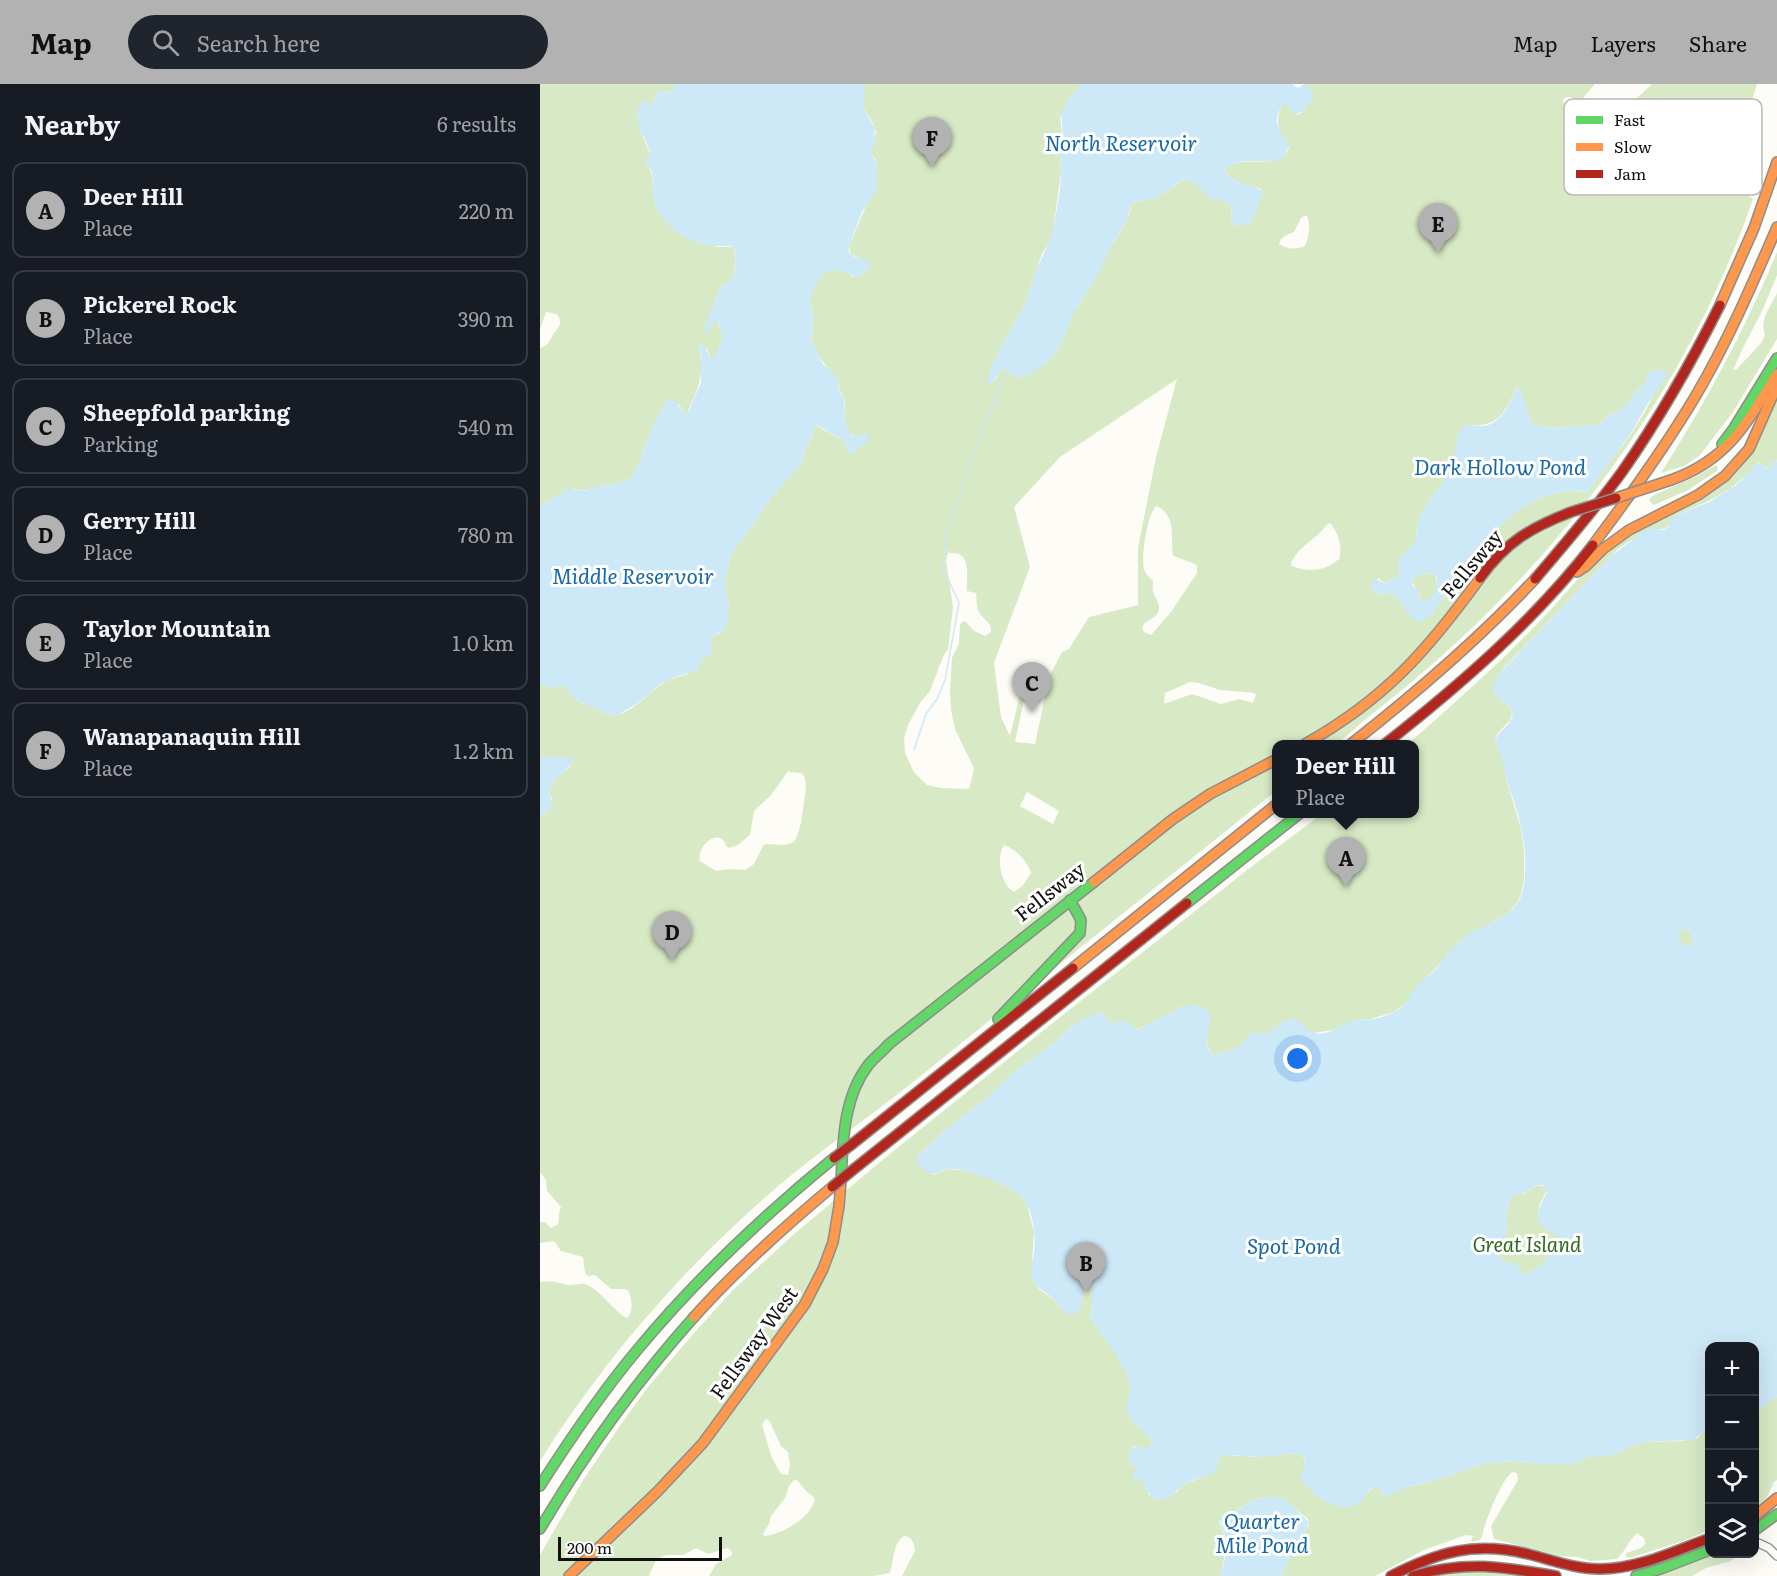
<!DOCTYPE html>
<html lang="en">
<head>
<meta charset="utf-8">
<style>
	body { margin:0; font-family:Literata,serif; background:#20242c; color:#f1f3f6 }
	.controls { position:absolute; right:18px; bottom:18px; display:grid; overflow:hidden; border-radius:12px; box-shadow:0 6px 24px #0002 }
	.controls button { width:54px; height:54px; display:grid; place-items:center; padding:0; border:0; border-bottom:2px solid #363941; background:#171b24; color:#f1f3f6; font:30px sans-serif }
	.scale { position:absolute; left:18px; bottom:15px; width:164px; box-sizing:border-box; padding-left:6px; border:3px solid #111; border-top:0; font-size:16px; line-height:21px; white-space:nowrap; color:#111; -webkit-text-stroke:4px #fff; paint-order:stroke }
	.you { position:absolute; left:758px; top:975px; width:21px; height:21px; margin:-15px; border:4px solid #fff; border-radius:50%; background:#1a73e8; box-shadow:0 0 0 9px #1a73e833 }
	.badge { display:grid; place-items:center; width:39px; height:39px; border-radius:50%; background:#b2b2b3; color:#111; font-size:20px; font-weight:700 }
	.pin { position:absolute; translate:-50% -50px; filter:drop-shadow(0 2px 3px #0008) }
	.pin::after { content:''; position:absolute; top:32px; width:21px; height:18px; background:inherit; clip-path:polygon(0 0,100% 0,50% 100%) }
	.popup { position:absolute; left:732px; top:656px; width:147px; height:78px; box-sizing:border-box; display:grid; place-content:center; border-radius:12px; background:#171b24; filter:drop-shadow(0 2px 4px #0005); font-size:20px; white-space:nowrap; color:#9ea1a6 }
	.popup b { font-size:22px; color:#f1f3f6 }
	.popup::after { content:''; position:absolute; left:50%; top:100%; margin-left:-12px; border:12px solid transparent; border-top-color:#171b24 }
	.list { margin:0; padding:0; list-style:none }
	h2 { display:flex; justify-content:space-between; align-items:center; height:78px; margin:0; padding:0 24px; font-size:26px }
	h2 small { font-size:20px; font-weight:400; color:#9ea1a6 }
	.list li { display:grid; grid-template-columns:39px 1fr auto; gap:18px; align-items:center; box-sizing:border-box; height:96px; margin:0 12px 12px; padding:0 12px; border:2px solid #363941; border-radius:12px }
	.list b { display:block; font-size:22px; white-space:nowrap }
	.list p { margin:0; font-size:20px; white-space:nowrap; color:#9ea1a6 }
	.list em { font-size:20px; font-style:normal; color:#9ea1a6 }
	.icon { flex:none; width:33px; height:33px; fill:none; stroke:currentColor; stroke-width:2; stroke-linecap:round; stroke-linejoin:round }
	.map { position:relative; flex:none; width:1237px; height:1492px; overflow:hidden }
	header { display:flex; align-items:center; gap:36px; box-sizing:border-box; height:84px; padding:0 30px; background:#b2b2b3; color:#111 }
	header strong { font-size:28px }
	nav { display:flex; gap:33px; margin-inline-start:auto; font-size:21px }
	.search { width:420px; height:54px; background:#20242c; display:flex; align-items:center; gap:15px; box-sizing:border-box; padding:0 21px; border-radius:33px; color:#9ea1a6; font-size:22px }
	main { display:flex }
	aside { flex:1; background:#171b24 }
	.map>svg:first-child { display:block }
</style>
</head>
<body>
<header>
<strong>Map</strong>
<div class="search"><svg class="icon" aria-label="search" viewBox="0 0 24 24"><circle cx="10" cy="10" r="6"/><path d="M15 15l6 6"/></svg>Search here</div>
<nav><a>Map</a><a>Layers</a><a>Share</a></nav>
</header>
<main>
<aside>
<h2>Nearby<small>6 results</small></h2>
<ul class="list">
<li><span class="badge">A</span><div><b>Deer Hill</b><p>Place</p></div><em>220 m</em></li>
<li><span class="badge">B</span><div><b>Pickerel Rock</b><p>Place</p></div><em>390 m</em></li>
<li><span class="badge">C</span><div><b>Sheepfold parking</b><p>Parking</p></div><em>540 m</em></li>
<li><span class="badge">D</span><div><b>Gerry Hill</b><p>Place</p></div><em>780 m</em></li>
<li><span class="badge">E</span><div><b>Taylor Mountain</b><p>Place</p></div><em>1.0 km</em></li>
<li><span class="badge">F</span><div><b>Wanapanaquin Hill</b><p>Place</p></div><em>1.2 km</em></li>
</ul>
</aside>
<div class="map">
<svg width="1237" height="1492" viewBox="0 0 1237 1492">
	<rect width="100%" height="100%" fill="#fdfcf7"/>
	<g fill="#d8eac5" fill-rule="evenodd">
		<path d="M0 0H135L133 6 130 8 123 7 114 16 113 20 110 21 97 32 101 48 111 72 106 77 112 91 114 118 118 127 127 139 139 149 156 158 179 163H194L196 177 193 194 180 204 170 230 173 239 175 236 177 237 183 253 175 274H171L167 264 159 265C165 289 158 307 147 328L144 330 139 320 126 318 114 340 93 393 74 401 66 400 61 403H57L41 407 35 405H27L0 423V264C9 261 9 257 14 249 20 242 23 239 17 230L6 228 0 245Z"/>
		<path d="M324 0H542L529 15 520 34 523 54 520 70 521 88 513 148 509 159 502 170 484 222 452 280 453 298 462 285 465 284 473 290 483 293 506 279 517 267 534 228 559 188 570 164 583 143 590 129 591 121C599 114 606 118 614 114 625 110 634 102 644 95 656 98 663 106 671 116H682L691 123 692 139 696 142 711 138 717 119 721 116V105C709 101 691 99 685 86 702 67 736 90 749 64 739 45 734 42 742 20L745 18 753 29 758 31C772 21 772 13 764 0H1055L1038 20 1030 13H1026L1023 16C1026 27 1026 45 1041 42 1046 41 1050 37 1053 33 1057 28 1060 21 1064 16L1074 15 1094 17 1112 0H1217L1187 94 1213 115C1148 303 1025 469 874 596 856 611 838 625 821 639 813 646 805 654 796 659 788 663 748 660 737 660V706C615 804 493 901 372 999 327 1035 279 1067 236 1104 144 1183 64 1275 0 1377V1198C10 1196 19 1199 28 1201 35 1202 41 1198 47 1201 63 1208 74 1228 87 1234 94 1227 92 1215 88 1206L84 1205H71L55 1191 48 1192 45 1189 43 1173 21 1167 14 1157 0 1159V1138H5L11 1144 17 1141C21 1134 17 1130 21 1123L7 1107 6 1096 0 1088V732L5 730 12 715 8 708C13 696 21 690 31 682L26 673 0 674V599L8 603 23 601 26 602C31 614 39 618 51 622 57 625 65 630 72 631 88 633 111 607 123 599 136 591 157 592 161 576 178 564 168 569 171 552L180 549 189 524 185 499 189 479 194 465 214 440 230 415 261 380 266 363 270 358 275 341 304 357 307 367 317 353C299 346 307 326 304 315 301 305 299 309 298 296 288 285 278 273 272 258 270 251 273 242 273 235 273 229 271 223 270 216 269 205 282 186 294 185 301 184 309 191 315 193L321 175 311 171 309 162 326 122 336 76 331 69 336 48 333 39 323 23ZM764 132H767C771 141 769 153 765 162 756 166 746 165 739 160 741 152 747 151 754 148L761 134ZM1118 286 1123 287C1116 309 1104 330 1091 350 1077 370 1060 387 1048 408 1039 408 1029 406 1021 408 962 418 925 484 894 528L883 537C865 532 865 523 855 511L845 509 839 511 832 505 838 494 845 500C850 494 854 496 859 492L858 480 859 475 872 462 876 456 877 441 884 424 903 399 911 386 916 369 930 341C960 344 966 325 978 302L988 331 992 339C1014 349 1035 340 1057 341L1072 329 1085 324 1094 310 1105 299 1108 290 1110 287ZM637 295 616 373 598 464V521L549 533 529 565 522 568 508 595 485 590 470 652 461 633 454 579 490 483 474 423 520 373ZM616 422C637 431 630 452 633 471 640 476 650 476 657 482V489L631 528 611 551 604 548 602 543C606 536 613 536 617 530 623 520 615 516 613 507 612 504 613 501 613 497 610 493 605 490 604 485 601 473 607 431 616 422ZM790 439C798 448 803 463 799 475 785 487 770 489 752 482L751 479C756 468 766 460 775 453 781 449 784 443 790 439ZM409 466 410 469C433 467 426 493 427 507L436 509C437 515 436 521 438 526 442 536 452 537 451 548L445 552 434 547 425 537 420 540 419 559 412 574 410 606 411 626 415 645 433 682 434 686 429 705 401 704 387 701 374 688 365 669 364 654 368 641 380 619 390 607 404 570 408 566 413 523 406 476ZM488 596 508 599 495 660 475 658ZM650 598 659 599 680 606 714 609 716 611 713 619 699 615 681 620 652 610 627 619H624L625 609ZM249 686V688L262 689 265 694 266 704 261 739 256 755 252 759 244 761 226 760 223 762 214 780 205 786 189 785 176 787 160 777C156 762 180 742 186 762L189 764 198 761 210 751 214 727 231 711ZM487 708 519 727 513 740 480 722ZM464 761C476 765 487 777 491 789L483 801 474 808C460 801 456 773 464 761Z"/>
		<path d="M1237 168V191L1223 225 1202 266 1193 286 1197 285 1222 258 1225 250C1219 236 1231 222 1237 209V255L1193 328 1160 371 1144 382 1121 389C1166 318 1205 246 1237 168Z"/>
		<path d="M1237 313V376L1232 379 1228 385 1220 379 1213 382 1211 389C1203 392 1196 401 1188 406 1172 416 1155 423 1137 431 1131 434 1131 442 1125 444 1121 446 1116 446 1111 447 1098 452 1089 457 1078 465L963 585 953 608 971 624 972 631 970 636 958 649 955 656 962 672 967 698 981 744 984 767V796L981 810 977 819 968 830 921 856 893 887 879 900 867 919 854 928 831 935 816 936 793 946 774 949 744 938 725 950 712 949 701 961 692 966 673 972C664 962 666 947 670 935L642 923 603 943 595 946 589 942 570 939 563 928 531 943 517 957 473 989 446 1015 403 1048 378 1072 393 1091 407 1085 429 1087 446 1092 479 1109 487 1120 494 1148 492 1177 493 1197 500 1206 514 1216 519 1223 543 1214 541 1209 543 1201 548 1199C554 1207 552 1223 550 1234 562 1250 588 1282 590 1301 592 1311 584 1322 589 1332 594 1343 611 1348 612 1359L606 1365 594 1362 589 1369 590 1374 588 1379 597 1383 598 1386 595 1388 603 1397 610 1412 620 1416 637 1408 640 1403 647 1399 669 1391 675 1386 679 1375 684 1371 719 1373 757 1369C768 1372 765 1382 762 1390L821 1416 827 1409 835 1403 840 1405 842 1412 874 1401 890 1398 946 1379 977 1377 1002 1380H1031L1038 1378 1049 1372 1084 1366 1102 1358 1141 1357 1158 1354 1162 1349 1169 1344V1446L1143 1457 1090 1474 1086 1473V1469L1101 1464 1105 1460 1104 1454 1097 1449C1088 1458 1085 1467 1077 1475L1050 1477 1038 1473 1020 1472 954 1455 951 1442 978 1396 977 1389 972 1388C962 1396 951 1425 946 1438 943 1444 944 1451 940 1456L932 1458 931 1456 933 1452 926 1451 884 1466 835 1492H741L752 1468 769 1441 768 1435 740 1413 715 1415 693 1428 683 1431 679 1438 687 1458 681 1492H362L375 1467C374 1459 372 1452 364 1452 353 1458 354 1477 350 1489L333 1492H169L176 1480 192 1471 191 1466 187 1464 168 1470 156 1464 144 1471H127L121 1473 115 1478 109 1492H0V1471L43 1396 84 1336 108 1303 154 1249 192 1207 253 1151 351 1069 519 934 711 783 782 730H875V660H868C912 621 957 582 998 539 1014 523 1028 505 1044 489 1064 470 1086 453 1110 440 1139 424 1172 413 1196 389 1216 369 1225 338 1237 313ZM226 1335 228 1336 230 1338 241 1362 248 1368 250 1381 248 1391 241 1390 231 1372 222 1340ZM254 1396H257L267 1408 275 1414C273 1432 242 1451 224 1452L223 1450 229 1440 231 1432 245 1414 249 1402Z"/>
		<path d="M1176 381 1178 383 1177 387 1148 406 1114 421 1110 418 1109 416 1112 412 1157 392Z"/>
		<path d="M884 489 894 490C900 498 895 512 887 517L881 516 879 511 880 508 871 498 873 495Z"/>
		<path d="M1145 845H1147L1152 850V859L1149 863 1143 862 1138 852 1140 847Z"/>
		<path d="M998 1101 1005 1103 1007 1106 999 1122 998 1135C1007 1146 1021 1153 1032 1162L1027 1167 1015 1165 1008 1168 1004 1180 984 1192 978 1182C973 1179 965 1180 961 1174 956 1166 965 1159 966 1152 969 1138 963 1120 975 1110H982Z"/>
		<path d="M1237 1312V1396L1234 1398 1227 1413 1215 1424 1214 1337 1222 1324Z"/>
		<path d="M1176 1470H1190L1195 1473 1191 1477 1166 1484 1152 1492H1120Z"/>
		<path d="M931 1485 981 1492H889L910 1487Z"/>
	</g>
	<g fill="#cde8f7" fill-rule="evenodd">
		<path d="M135 0H324L325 10 323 23 335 44 334 58 331 69 337 80 336 107 322 128 309 162V168L314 173 321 175 323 173 330 178V183L319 194 299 186 288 187 282 191 271 211 270 216 273 234 271 254 273 259 283 280 297 292 299 306 304 315 305 337 312 351 317 353 326 349 330 352 326 359 311 370 307 367 304 357 280 343 275 341 270 358 266 363 261 380 230 415 214 440 194 465 189 479 185 499 189 524 187 541 183 547 171 552 172 569 161 576 158 586 135 593 122 599 98 619 76 632 65 629 41 618 30 611 26 602 23 601 11 604 0 599V423L27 405C33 404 36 407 42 407 50 407 50 401 61 403L66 400 74 401 93 393 114 340 126 318 130 315 137 318 144 330 149 326 161 299V272L159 264 161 260 164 261 171 274H175L183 253 177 237 173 239 169 249H167L165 246V242L180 204 193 194C196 185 197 172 194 163 184 161 176 163 166 161 144 156 120 139 114 117 111 108 114 98 112 89 110 84 107 82 106 76L111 72C107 52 89 39 102 17L105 16 110 21 113 20 117 9 123 7 130 8 133 6Z"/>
		<path d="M542 0H752L758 4 764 0C781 9 768 26 755 31L745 19 742 20 737 33V40L749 62 743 74C725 82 699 70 685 86 691 101 712 99 724 108L711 138 705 141 696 142 692 139 691 123 682 116H671C663 106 655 98 643 95 634 102 625 110 614 114 606 118 599 114 591 121 589 137 579 148 571 162 567 170 564 179 560 187 552 201 542 213 535 227 527 241 524 259 513 272 505 282 490 292 477 294L465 284C458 287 455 296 450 301H447L452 280 484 222 496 187 509 158 515 136 520 106 521 88 520 70 523 54 521 28 529 15Z"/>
		<path d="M1118 286 1127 288V291L1108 319 1091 349 1048 408C1039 408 1029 406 1021 408 963 418 925 484 894 528 891 531 886 536 882 537 870 540 861 518 855 511L845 509 839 511 831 505 834 494 845 500 850 495 856 494 859 492 858 480 859 475 872 462 876 456 877 441 884 424 903 399 911 386 915 375 916 356 924 341C931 341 937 342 944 342 963 339 971 316 978 302 986 313 985 327 992 339 1014 349 1035 340 1057 341L1072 329 1085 323 1094 310 1105 299 1108 289 1110 287ZM884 489 894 490 897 494C897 502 894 512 887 517L881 516 879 511 880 506 873 502 871 498 873 495Z"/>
		<path d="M1237 376V1312L1222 1324 1215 1337 1214 1262H1170L1169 1344 1153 1356 1102 1358 1073 1371 1064 1373 1049 1372 1038 1378 1031 1380H1002L977 1377 946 1379 890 1398 873 1401 846 1412H842L840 1405 835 1403C826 1407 825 1414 818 1420 801 1432 769 1410 761 1394 762 1385 771 1372 757 1369L719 1373 689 1371H684L679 1375 673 1390C664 1393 654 1395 645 1400 635 1406 634 1414 620 1416L610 1412V1409L604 1405 603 1397 596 1396 592 1392V1389L598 1386 597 1383 588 1379 590 1374 589 1366C593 1361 600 1364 606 1364L612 1359C611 1349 594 1343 589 1332 582 1320 594 1309 589 1297 581 1273 564 1254 550 1234 552 1223 554 1207 548 1199L543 1201 542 1222 535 1230C523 1232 521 1224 514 1216 507 1208 496 1205 492 1194 489 1186 493 1176 494 1167 496 1149 493 1124 480 1111 470 1101 422 1082 408 1085 400 1086 395 1092 387 1090L378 1080 376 1074 403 1048 446 1015 473 989 517 957 531 943 549 932 563 928 570 939 575 940 579 936 585 937 596 946C613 941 656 905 670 930 670 945 661 960 673 972L692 966 701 961 712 949 725 950 744 938 754 934C762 938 765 945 772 948 786 955 802 939 815 936 821 935 827 936 833 935 840 934 848 931 854 928 867 923 870 911 878 901 883 895 890 891 895 886 904 875 912 864 922 855 943 839 974 837 982 809 989 784 984 752 977 727 974 717 970 707 967 697 964 683 962 671 955 658 956 647 978 638 971 625 969 620 957 613 953 608V602L958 591 1071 472 1103 448 1110 444 1123 446 1128 443 1130 437 1135 432 1169 418 1195 402 1207 391 1211 389V384L1216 380H1222L1227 385 1232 379ZM1145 845 1149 846 1152 850V859L1146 863 1143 862 1138 852 1140 847ZM998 1101H1002L1007 1107C1003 1119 995 1126 999 1140L1032 1162 1027 1167 1011 1165 1008 1168 1004 1180 984 1192 979 1182C973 1179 965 1180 961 1174 956 1166 965 1160 966 1152 969 1138 963 1120 975 1110H981Z"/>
		<path d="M12 673H30L33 677V679L14 697 8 708C15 721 12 726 0 732V674Z"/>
		<path d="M740 1413 752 1422 769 1438 766 1446 752 1468 741 1492H681C683 1481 688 1467 686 1456 685 1447 678 1442 681 1432L697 1426 715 1415Z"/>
	</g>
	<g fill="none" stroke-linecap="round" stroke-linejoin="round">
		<path stroke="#cde8f7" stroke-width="1.5" d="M374 666 386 630 397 615 405 596 419 519 403 484 407 448 435 366 458 307 469 286"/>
		<defs>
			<path id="street" d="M1214 1457 1229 1464 1237 1472"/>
			<g id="fast">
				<path d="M1182 360 1194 344 1237 274"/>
				<path d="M647 819 759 730"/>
				<path d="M458 935 540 849 541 836 530 816"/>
				<path d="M301 1097C303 1057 303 1013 329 980 335 973 343 967 349 960L554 798"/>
				<path d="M0 1402C30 1355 62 1308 98 1265 157 1194 223 1132 294 1074"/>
				<path d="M0 1445C45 1369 95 1299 154 1233"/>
				<path d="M1214 1447 1237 1430"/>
				<path d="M1096 1492 1121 1485 1170 1466"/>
			</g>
			<g id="slow">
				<path d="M1180 221 1214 144 1237 78"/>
				<path d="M1131 396C1188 376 1207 339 1237 290"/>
				<path d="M1053 461C1089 413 1124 365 1155 313 1187 259 1212 201 1237 143"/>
				<path d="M1037 488 1046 482 1063 465 1089 446 1158 411 1185 392 1209 365 1237 302"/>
				<path d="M765 660C845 615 887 567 940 494"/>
				<path d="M811 660C876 609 938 556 995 495"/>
				<path d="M554 798 633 735 670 710 737 675"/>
				<path d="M533 884 737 720"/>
				<path d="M154 1233C196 1186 243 1144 292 1103"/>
				<path d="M1214 1433 1237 1414"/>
				<path d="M29 1492 117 1408 163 1359 265 1220 283 1185 293 1158 299 1122 301 1097"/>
			</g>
			<g id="jam">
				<path d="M940 494C966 458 990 444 1031 428"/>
				<path d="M995 495C1025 460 1055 425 1082 388 1119 335 1151 279 1180 221"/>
				<path d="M845 660C920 601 994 537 1053 461"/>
				<path d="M311 1061 533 884"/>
				<path d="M309 1089 647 819"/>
				<path d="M851 1492C898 1468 935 1457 988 1470 1012 1476 1035 1485 1060 1485 1098 1485 1135 1467 1170 1454"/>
				<path d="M873 1492C925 1476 964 1483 1016 1492"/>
			</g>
		</defs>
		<use href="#street" stroke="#979795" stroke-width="10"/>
		<use href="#fast" stroke="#8e8d8b" stroke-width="12"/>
		<use href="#slow" stroke="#8e8d8b" stroke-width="12"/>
		<use href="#jam" stroke="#8e8d8b" stroke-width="12"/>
		<use href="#street" stroke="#fffffe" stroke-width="7"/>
		<use href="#fast" stroke="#63d668" stroke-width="9"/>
		<use href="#slow" stroke="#ff974d" stroke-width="9"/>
		<use href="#jam" stroke="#b3261e" stroke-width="9"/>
		<defs>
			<path id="slow-bridge" d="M1076 414 1131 396"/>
			<g id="jam-bridge">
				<path d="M1031 428 1076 414"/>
				<path d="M294 1074 311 1061"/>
				<path d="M292 1103 309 1089"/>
			</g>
		</defs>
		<use href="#slow-bridge" stroke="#8e8d8b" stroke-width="12" stroke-linecap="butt"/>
		<use href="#jam-bridge" stroke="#8e8d8b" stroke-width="12" stroke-linecap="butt"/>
		<use href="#slow-bridge" stroke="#ff974d" stroke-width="9"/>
		<use href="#jam-bridge" stroke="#b3261e" stroke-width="9"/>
	</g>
	<g text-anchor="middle" stroke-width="6" stroke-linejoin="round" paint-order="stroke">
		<g font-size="20" fill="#111" stroke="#fff">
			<text transform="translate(932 480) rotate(-50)" y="7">Fellsway</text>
			<text transform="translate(510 808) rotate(-38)" y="7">Fellsway</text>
			<text transform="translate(214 1259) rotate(-54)" y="7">Fellsway West</text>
		</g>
		<g font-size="20" font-style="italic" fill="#2f6b1f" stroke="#fff">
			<text x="987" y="1168">Great Island</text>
		</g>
		<g font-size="21" font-style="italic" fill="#1768a6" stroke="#fff">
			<text x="581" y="67">North Reservoir</text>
			<text x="960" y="391">Dark Hollow Pond</text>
			<text x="93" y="500">Middle Reservoir</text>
			<text x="754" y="1170">Spot Pond</text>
			<text x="722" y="1445">Quarter<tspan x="722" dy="24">Mile Pond</tspan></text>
		</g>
	</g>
	<rect x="1024" y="15" width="198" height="96" rx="9" fill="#fff" stroke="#b8b8b8" stroke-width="1.5"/>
	<rect x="1036" y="32" width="27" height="8" fill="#63d668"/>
	<rect x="1036" y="59" width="27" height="8" fill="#ff974d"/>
	<rect x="1036" y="86" width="27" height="8" fill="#b3261e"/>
	<g font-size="16" fill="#111">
		<text x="1074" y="42">Fast</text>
		<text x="1074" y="69">Slow</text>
		<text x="1074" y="96">Jam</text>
	</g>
</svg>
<div class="controls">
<button>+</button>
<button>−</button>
<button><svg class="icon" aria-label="locate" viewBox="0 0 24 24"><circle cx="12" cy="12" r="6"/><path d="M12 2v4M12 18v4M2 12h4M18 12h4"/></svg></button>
<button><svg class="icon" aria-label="layers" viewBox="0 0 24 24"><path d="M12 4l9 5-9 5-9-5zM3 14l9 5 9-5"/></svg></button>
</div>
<div class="scale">200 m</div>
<div class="you"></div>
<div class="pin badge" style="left:806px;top:803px">A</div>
<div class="popup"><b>Deer Hill</b>Place</div>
<div class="pin badge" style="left:546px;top:1208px">B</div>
<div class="pin badge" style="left:492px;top:628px">C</div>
<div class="pin badge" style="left:132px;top:877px">D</div>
<div class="pin badge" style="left:898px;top:169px">E</div>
<div class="pin badge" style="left:392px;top:83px">F</div>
</div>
</main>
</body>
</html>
